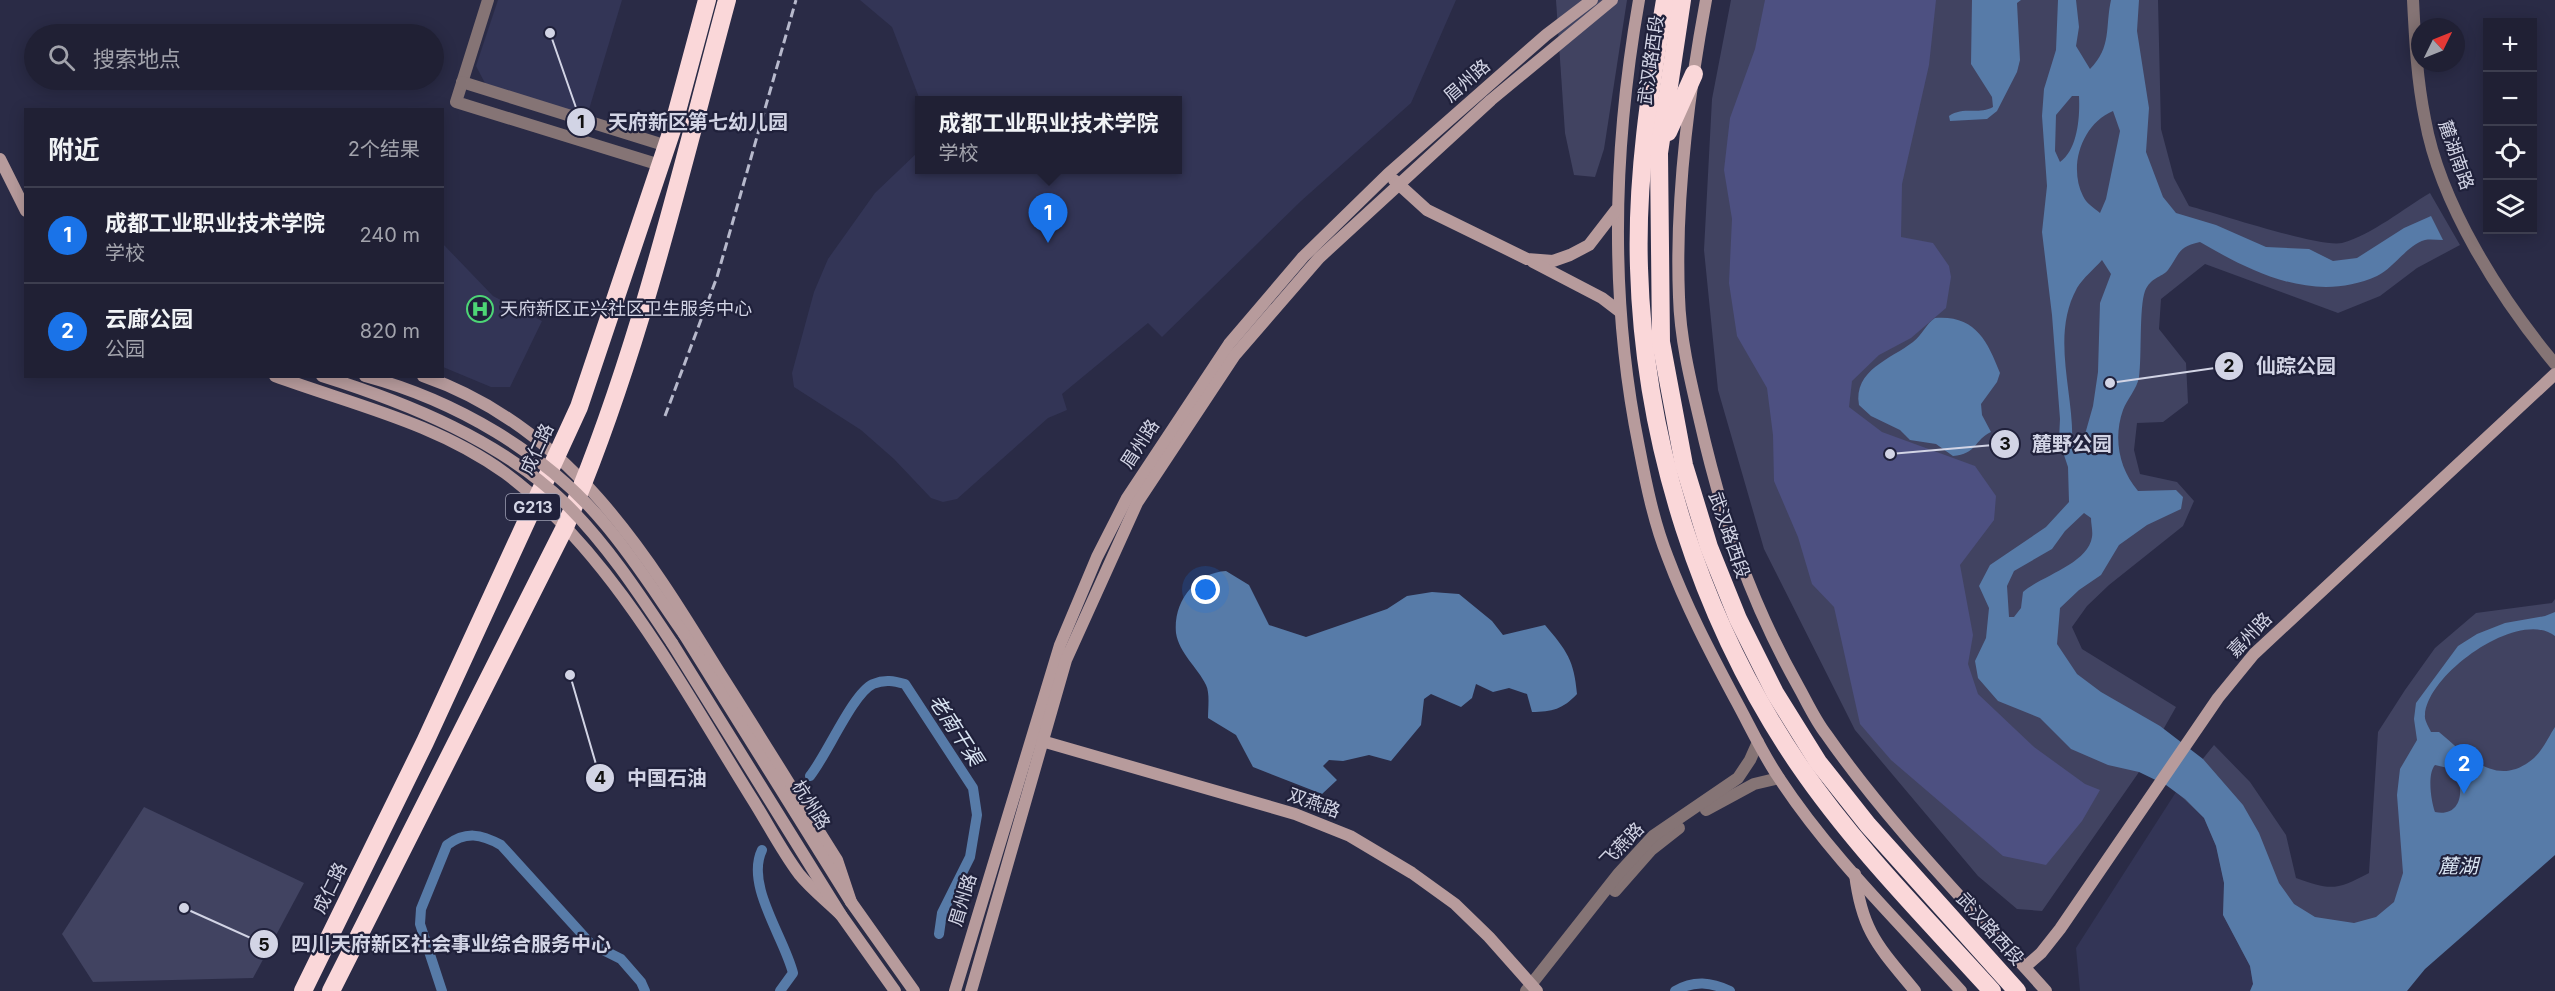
<!DOCTYPE html>
<html lang="zh">
<head>
<meta charset="utf-8">
<style>
	body { margin:0; font-family:Inter,"Noto Sans SC",sans-serif; background:#2d2d40; color:#f1f3f6 }
	.controls { position:absolute; right:18px; top:18px; display:grid; overflow:hidden; border-radius:0px; box-shadow:0 3px 15px #0003 }
	.controls button { width:54px; height:54px; display:grid; place-items:center; padding:0; border:0; border-bottom:2px solid #3d3e4f; background:#202034; color:#f1f3f6; font:30px sans-serif }
	.compass { position:absolute; left:2411px; top:18px; width:54px; height:54px; border-radius:50%; background:#202034; box-shadow:0 3px 15px #0003; rotate:47deg }
	.you { position:absolute; left:1206px; top:590px; width:21px; height:21px; margin:-15px; border:4px solid #fff; border-radius:50%; background:#1a73e8; box-shadow:0 0 0 9px #1a73e833 }
	.badge { display:grid; place-items:center; width:39px; height:39px; border-radius:50%; background:#1a73e8; color:#fff; font-size:20px; font-weight:700 }
	.pin { position:absolute; translate:-50% -50px; filter:drop-shadow(0 2px 3px #0008) }
	.pin::after { content:''; position:absolute; top:32px; width:21px; height:18px; background:inherit; clip-path:polygon(0 0,100% 0,50% 100%) }
	.popup { position:absolute; left:915px; top:96px; width:267px; height:78px; box-sizing:border-box; display:grid; place-content:center; border-radius:0px; background:#202034; filter:drop-shadow(0 2px 4px #0005); font-size:20px; white-space:nowrap; color:#a2a3ac }
	.popup b { font-size:22px; color:#f1f3f6 }
	.popup::after { content:''; position:absolute; left:50%; top:100%; margin-left:-12px; border:12px solid transparent; border-top-color:#202034 }
	.list { margin:0; padding:0; list-style:none }
	h2 { display:flex; justify-content:space-between; align-items:center; height:78px; margin:0; padding:0 24px; font-size:26px }
	h2 small { font-size:20px; font-weight:400; color:#a2a3ac }
	.list li { display:grid; grid-template-columns:39px 1fr auto; gap:18px; align-items:center; box-sizing:border-box; height:96px; padding:0 24px; border-top:2px solid #3d3e4f }
	.list b { display:block; font-size:22px; white-space:nowrap }
	.list p { margin:0; font-size:20px; white-space:nowrap; color:#a2a3ac }
	.list em { font-size:20px; font-style:normal; color:#a2a3ac }
	.icon { flex:none; width:33px; height:33px; fill:none; stroke:currentColor; stroke-width:2; stroke-linecap:round; stroke-linejoin:round }
	.map { position:relative; flex:none; width:2555px; height:991px; overflow:hidden }
	.search { position:absolute; background:#202034; box-shadow:0 3px 15px #0003; left:24px; top:24px; width:420px; height:66px; display:flex; align-items:center; gap:15px; box-sizing:border-box; padding:0 21px; border-radius:33px; color:#a2a3ac; font-size:22px }
	.panel { position:absolute; background:#202034; box-shadow:0 3px 15px #0003; left:24px; top:108px; width:420px; height:270px; border-radius:0px }
	.map>svg:first-child { display:block }
</style>
</head>
<body>
<div class="map">
<svg width="2555" height="991" viewBox="0 0 2555 991">
	<rect width="100%" height="100%" fill="#2a2b46"/>
	<g fill="#333556">
		<path d="M498 0H622L587 116 486 85 476 66Z"/>
		<path d="M860 0H1456L1411 103 1301 201 1162 337 1148 323 1062 394 1067 410 1048 418 957 499 943 502 931 498 894 459 861 430 794 387 792 373 814 292 828 259 875 193 919 151V170H1177V100H920L892 27Z"/>
		<path d="M443 244 493 296 542 321 510 387H491L443 367Z"/>
		<path d="M2176 792 2204 818 2216 846 2224 883 2223 915 2250 966 2253 984 2250 991H2080L2076 948Z"/>
	</g>
	<g fill="#414361">
		<path d="M1556 0H1627L1604 149 1595 177 1574 175 1565 133Z"/>
		<path d="M1731 0H2158L2161 129 2174 178 2189 206C2216 213 2320 248 2342 243 2373 234 2403 209 2430 193L2460 245 2417 268 2380 296 2338 313 2205 264 2161 299 2159 329 2186 363 2188 403 2163 422 2137 423 2134 450 2140 474 2177 482 2194 501 2183 526 2109 585 2087 606 2072 627 2082 649 2176 707 2139 772 2042 911 2017 909 1978 876 1855 730 1764 549 1718 390 1704 250 1712 99Z"/>
		<path d="M2555 599V796L2377 953 2250 991 2253 984 2250 966 2223 915 2224 883 2216 846 2204 818 2176 792 2214 745 2250 782 2286 835 2296 878C2331 891 2337 890 2369 873L2378 732 2405 690 2435 648 2476 613 2552 603Z"/>
		<path d="M144 807 304 883 253 978 93 982 62 934Z"/>
	</g>
	<path fill="#4d5081" d="M1765 0H1936L1929 65 1902 184 1901 237 1933 243 1949 266 1951 277 1946 308 1911 338 1879 355 1852 381 1849 407 1882 432 1975 466 1996 496 1994 520 1960 565 1973 635 1968 664 1978 694 2034 747 2085 784 2100 790 2082 821 2046 865 2003 856 1891 760 1860 724 1834 607 1812 584 1798 537 1774 481 1773 435 1767 388 1737 336 1729 283 1732 219 1724 170 1730 118 1755 49Z"/>
	<g fill="#577ba8" fill-rule="evenodd">
		<path d="M1972 0H2021L2017 3 2020 60 2017 72 1997 111 1987 119 1950 121 1949 116C1963 106 1979 115 1993 107L1992 97 1971 64Z"/>
		<path d="M2058 0H2076L2079 27 2076 46 2090 69C2112 47 2105 27 2111 0H2139L2137 31 2149 108 2146 152 2163 197 2176 213 2216 225 2266 247 2309 249 2333 261 2357 258 2404 228 2431 216 2443 240C2437 240 2430 239 2425 240 2407 245 2394 268 2377 276 2315 304 2253 273 2200 242 2178 247 2180 253 2168 270 2161 278 2151 277 2145 291 2139 307 2142 357 2139 377 2137 389 2127 399 2123 410 2113 438 2119 469 2138 491L2176 490 2183 497 2181 509 2147 525 2119 545 2101 575 2079 590 2060 608 2057 644 2077 674 2101 692 2160 726 2203 759 2243 805 2259 833 2279 883 2294 904 2315 917 2354 923 2376 917 2394 902 2403 873 2397 795 2400 769 2417 740 2414 719 2416 703 2458 646 2477 634 2505 623 2545 616 2555 612V636C2519 608 2427 674 2425 715 2424 720 2429 727 2431 732H2439C2468 756 2497 790 2534 758 2543 750 2549 736 2555 727V855L2425 969 2407 991H2250L2253 984 2250 966 2223 915 2224 883 2216 846 2204 818 2185 799 2166 785 2139 772 2108 765 2071 749 2040 718 1998 701 1978 678 1975 661 1986 638 1989 608 1979 586 1990 565 2046 527 2069 502 2068 467 2059 440 2060 419 2052 315 2042 232 2047 186 2042 116 2044 89 2056 50ZM2072 96H2079C2080 116 2078 149 2060 162L2055 151 2056 115ZM2113 111 2120 131 2106 199 2100 213C2094 208 2086 203 2083 196 2068 166 2082 124 2113 111ZM2102 260 2111 274 2100 303 2098 372 2093 406 2080 452 2072 445C2075 394 2050 337 2077 288 2083 278 2094 269 2102 260ZM2084 513 2091 518C2091 524 2093 531 2092 537 2088 564 2041 576 2023 592L2021 608 2014 617H2009L2007 586 2014 571 2052 549 2065 531ZM2435 765 2452 769C2466 785 2463 818 2435 812 2431 801 2427 774 2435 765Z"/>
		<path d="M1935 318C1975 315 1987 340 2000 373L1997 382 1981 404 1982 415 1991 432C1974 440 1977 454 1953 456L1936 444 1910 440 1900 430 1871 416 1859 405C1853 370 1891 359 1913 342 1922 335 1926 324 1935 318Z"/>
		<path d="M1226 571 1249 585 1269 625 1306 637 1387 609 1407 596 1432 592 1459 594 1492 621 1503 635 1545 625C1567 651 1574 660 1577 694 1563 709 1552 712 1532 712L1527 694 1509 688 1493 692 1476 684 1472 698 1461 707 1431 694 1424 699 1421 725 1391 761 1369 755 1343 761 1329 760 1323 766 1337 780 1322 794 1253 767 1236 735 1208 718C1208 708 1210 693 1206 685 1198 668 1179 653 1176 633 1173 601 1196 573 1226 571Z"/>
	</g>
	<g fill="none" stroke-linecap="round" stroke-linejoin="round">
		<g stroke="#577ba8" stroke-width="10">
			<path d="M810 776C827 755 853 693 873 684 885 679 894 681 905 684L973 788 977 815 970 857 942 913 939 934"/>
			<path d="M762 850C745 885 784 937 793 973L780 991"/>
			<path d="M442 991 420 924 421 909 447 845C466 831 481 834 501 845L591 944 621 959 641 982 645 991"/>
			<path d="M1675 991C1694 980 1711 982 1730 991"/>
		</g>
		<g stroke="#857475" stroke-width="12">
			<path d="M488 0 456 102 660 165"/>
			<path d="M2413 0C2415 40 2417 80 2425 119 2440 204 2501 299 2555 364"/>
			<path d="M462 82 667 146"/>
			<path d="M1706 810 1754 784 1779 778"/>
			<path d="M1615 891 1651 850 1679 828"/>
			<path d="M1526 991 1619 873 1653 836 1738 778 1750 760 1758 742"/>
		</g>
		<g stroke="#b79b9c" stroke-width="12">
			<path d="M1639 0C1613 148 1609 299 1639 447 1646 484 1654 523 1668 558 1686 606 1710 652 1734 697 1749 724 1762 753 1779 778 1830 856 1899 922 1961 991"/>
			<path d="M1706 0C1688 97 1675 199 1679 297 1680 337 1690 379 1699 417 1721 514 1749 599 1798 686 1807 702 1815 720 1826 734 1890 826 1971 907 2046 991"/>
			<path d="M0 159 26 211"/>
			<path d="M1394 180 1427 210 1527 259 1553 261 1570 255 1589 245 1616 210"/>
			<path d="M1533 262 1602 298 1619 311"/>
			<path d="M275 376C354 405 436 423 505 473 610 550 683 688 751 797 767 822 781 850 799 874 811 889 828 902 841 915"/>
			<path d="M423 376C568 426 645 551 721 675 760 736 798 798 837 860L851 902"/>
			<path d="M684 634 851 902 914 991"/>
			<path d="M672 643 841 915 895 991"/>
			<path d="M1035 739 1295 814 1350 836 1412 873 1455 904 1489 937 1537 991"/>
			<path d="M1855 874C1862 932 1879 947 1915 991"/>
			<path d="M2025 967 2041 953 2060 929 2218 698 2254 654 2555 374"/>
			<path d="M955 991 1060 645 1097 557 1127 498 1229 344 1303 257 1388 174 1546 35 1592 0"/>
			<path d="M971 991 1066 660 1137 503 1235 355 1319 258 1491 100 1612 0"/>
		</g>
		<g stroke="#fad7d9" stroke-width="18">
			<path d="M1665 0C1650 88 1636 179 1639 268 1644 442 1701 621 1799 765 1855 847 1926 918 1992 991"/>
			<path d="M1682 0 1659 153 1661 342 1684 465 1709 547 1738 619 1775 693 1818 762 1868 825 2017 991"/>
			<path d="M1668 132 1694 74"/>
			<path d="M303 991 425 742 579 407 672 130 707 0"/>
			<path d="M331 991 565 527C638 358 679 177 727 0"/>
		</g>
		<path stroke="#b7b9cc" stroke-width="3" stroke-dasharray="9 4.5" stroke-linecap="butt" d="M665 416 717 277 796 0"/>
		<g stroke="#b79b9c" stroke-width="12">
			<path d="M322 376C408 403 502 441 567 505 608 546 640 595 672 643"/>
			<path d="M365 376C454 400 545 452 604 523 634 558 658 597 684 634"/>
		</g>
	</g>
	<defs>
		<symbol id="hospital-ring" viewBox="-11 -11 22 22"><circle r="9.5" fill="#20213b" stroke="#4dd676" stroke-width="1.5"/><path d="M-5-5h3v3.5h4V-5h3V5h-3V1.5h-4V5h-3Z" fill="#4dd676"/></symbol>
	</defs>
	<g fill-rule="evenodd">
		<use href="#hospital-ring" x="465" y="294" width="30" height="30"/>
	</g>
	<g text-anchor="middle" stroke-width="4.5" stroke-linejoin="round" paint-order="stroke">
		<rect fill="#20213b" stroke="#9d9eb2" stroke-width="1.5" x="506" y="494" width="54" height="26" rx="4.5"/>
		<g font-size="16" font-weight="bold" fill="#d2d4e5">
			<text x="533" y="513">G213</text>
		</g>
		<g font-size="18" fill="#d2d4e5" stroke="#20213b">
			<text transform="translate(1651 60) rotate(-82)" y="6">武汉路西段</text>
			<text transform="translate(1467 81) rotate(-41)" y="6">眉州路</text>
			<text transform="translate(2456 155) rotate(71)" y="6">麓湖南路</text>
			<text transform="translate(1140 444) rotate(-57)" y="6">眉州路</text>
			<text transform="translate(537 449) rotate(-65)" y="6">成仁路</text>
			<text transform="translate(1729 535) rotate(71)" y="6">武汉路西段</text>
			<text transform="translate(2250 635) rotate(-46)" y="6">嘉州路</text>
			<text transform="translate(1314 803) rotate(20)" y="6">双燕路</text>
			<text transform="translate(811 805) rotate(58)" y="6">杭州路</text>
			<text transform="translate(1622 845) rotate(-46)" y="6">飞燕路</text>
			<text transform="translate(330 888) rotate(-64)" y="6">成仁路</text>
			<text transform="translate(963 900) rotate(-73)" y="6">眉州路</text>
			<text transform="translate(1990 929) rotate(48)" y="6">武汉路西段</text>
		</g>
		<g font-size="18" fill="#d2d4e5" stroke="#20213b" text-anchor="start">
			<text x="500" y="315">天府新区正兴社区卫生服务中心</text>
		</g>
		<g font-size="20" font-style="italic" fill="#dae5f3" stroke="#20213b">
			<text transform="translate(956 730) rotate(57)" y="7">老南干渠</text>
			<text x="2458" y="873">麓湖</text>
		</g>
	</g>
	<path fill="none" stroke="#d2d4e5" stroke-width="2" d="M550 33L581 122M2110 383L2229 366M1890 454L2005 444M570 675L600 778M184 908L264 944"/>
	<g fill="#d2d4e5" stroke="#20213b" stroke-width="2">
		<circle cx="550" cy="33" r="6"/>
		<circle cx="2110" cy="383" r="6"/>
		<circle cx="1890" cy="454" r="6"/>
		<circle cx="570" cy="675" r="6"/>
		<circle cx="184" cy="908" r="6"/>
		<circle cx="581" cy="122" r="15"/>
		<circle cx="2229" cy="366" r="15"/>
		<circle cx="2005" cy="444" r="15"/>
		<circle cx="600" cy="778" r="15"/>
		<circle cx="264" cy="944" r="15"/>
	</g>
	<g font-size="18" text-anchor="middle" font-weight="bold" fill="#111">
		<text x="581" y="128">1</text>
		<text x="2229" y="372">2</text>
		<text x="2005" y="450">3</text>
		<text x="600" y="784">4</text>
		<text x="264" y="951">5</text>
	</g>
	<g font-size="20" text-anchor="middle" font-weight="bold" fill="#d2d4e5" stroke="#20213b" stroke-width="4.5" stroke-linejoin="round" paint-order="stroke">
		<text x="698" y="129">天府新区第七幼儿园</text>
		<text x="2296" y="373">仙踪公园</text>
		<text x="2072" y="451">麓野公园</text>
		<text x="667" y="785">中国石油</text>
		<text x="451" y="951">四川天府新区社会事业综合服务中心</text>
	</g>
</svg>
<div class="controls">
<button>+</button>
<button>−</button>
<button><svg class="icon" aria-label="locate" viewBox="0 0 24 24"><circle cx="12" cy="12" r="6"/><path d="M12 2v4M12 18v4M2 12h4M18 12h4"/></svg></button>
<button><svg class="icon" aria-label="layers" viewBox="0 0 24 24"><path d="M12 4l9 5-9 5-9-5zM3 14l9 5 9-5"/></svg></button>
</div>
<svg class="compass" viewBox="-18 -18 36 36"><path d="M0-13l5 13h-10z" fill="#e53935"/><path d="M0 13l5-13h-10z" fill="#a2a3ac"/></svg>
<div class="you"></div>
<div class="pin badge" style="left:1048px;top:243px">1</div>
<div class="popup"><b>成都工业职业技术学院</b>学校</div>
<div class="pin badge" style="left:2464px;top:794px">2</div>
<div class="search"><svg class="icon" aria-label="search" viewBox="0 0 24 24"><circle cx="10" cy="10" r="6"/><path d="M15 15l6 6"/></svg>搜索地点</div>
<section class="panel">
<h2>附近<small>2个结果</small></h2>
<ul class="list">
<li><span class="badge">1</span><div><b>成都工业职业技术学院</b><p>学校</p></div><em>240 m</em></li>
<li><span class="badge">2</span><div><b>云廊公园</b><p>公园</p></div><em>820 m</em></li>
</ul>
</section>
</div>
</body>
</html>
